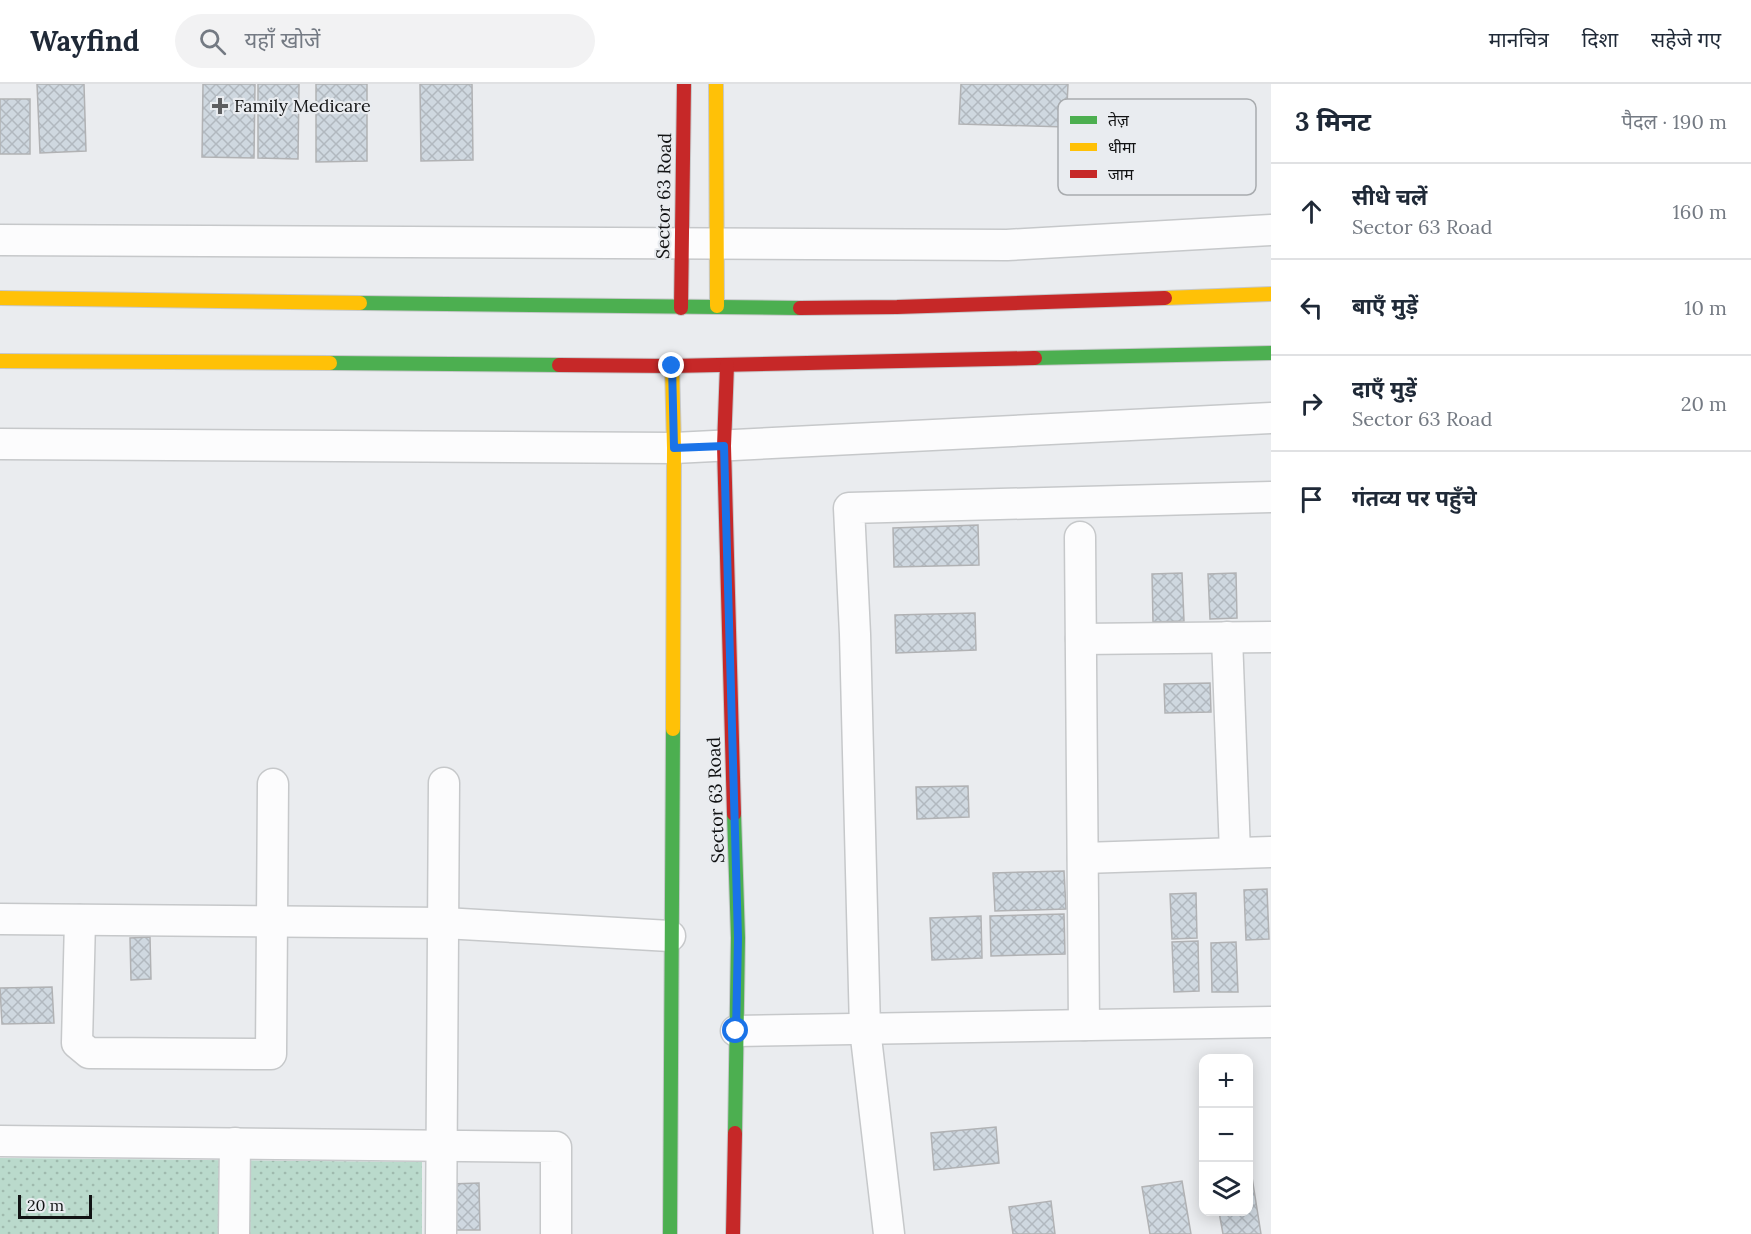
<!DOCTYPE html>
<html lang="hi">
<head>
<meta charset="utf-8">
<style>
	body { margin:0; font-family:Lora,"Noto Sans Devanagari",serif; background:#f2f2f3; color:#1f2937 }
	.controls { position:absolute; right:18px; bottom:18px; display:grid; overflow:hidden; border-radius:12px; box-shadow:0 3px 15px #0003 }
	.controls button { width:54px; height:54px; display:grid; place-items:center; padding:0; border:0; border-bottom:2px solid #e0e1e3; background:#fff; color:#1f2937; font:30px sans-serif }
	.scale { position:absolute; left:18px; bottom:15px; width:74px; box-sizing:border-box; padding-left:6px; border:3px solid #121314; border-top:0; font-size:16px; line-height:21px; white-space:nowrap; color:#121314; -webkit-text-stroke:4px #e9ecf0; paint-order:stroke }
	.stop { position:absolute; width:18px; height:18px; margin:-14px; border:4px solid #1a73e8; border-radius:50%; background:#fff }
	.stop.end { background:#1a73e8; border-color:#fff; box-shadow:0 2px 6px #0008 }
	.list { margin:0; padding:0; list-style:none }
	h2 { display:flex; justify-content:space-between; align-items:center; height:78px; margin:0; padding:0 24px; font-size:26px }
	h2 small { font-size:20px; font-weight:400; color:#747a83 }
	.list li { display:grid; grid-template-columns:39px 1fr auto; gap:18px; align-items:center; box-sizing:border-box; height:96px; padding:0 24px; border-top:2px solid #e0e1e3 }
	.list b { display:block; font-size:22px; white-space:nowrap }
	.list p { margin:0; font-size:20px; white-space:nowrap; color:#747a83 }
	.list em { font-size:20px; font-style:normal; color:#747a83 }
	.icon { flex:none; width:33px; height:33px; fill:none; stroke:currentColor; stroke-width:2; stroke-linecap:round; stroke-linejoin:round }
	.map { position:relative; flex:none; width:1271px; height:1150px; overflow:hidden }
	header { display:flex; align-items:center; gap:36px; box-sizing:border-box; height:84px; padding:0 30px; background:#fff; border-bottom:2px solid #e0e1e3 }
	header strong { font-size:28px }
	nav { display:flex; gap:33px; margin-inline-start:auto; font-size:21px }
	.search { width:420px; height:54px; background:#f2f2f3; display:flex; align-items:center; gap:15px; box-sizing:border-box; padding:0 21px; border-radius:33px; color:#747a83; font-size:22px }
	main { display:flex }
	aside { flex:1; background:#fff }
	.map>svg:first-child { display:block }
</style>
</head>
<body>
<header>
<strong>Wayfind</strong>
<div class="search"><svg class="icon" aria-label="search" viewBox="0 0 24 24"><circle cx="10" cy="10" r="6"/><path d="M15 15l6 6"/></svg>यहाँ खोजें</div>
<nav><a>मानचित्र</a><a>दिशा</a><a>सहेजे गए</a></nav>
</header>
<main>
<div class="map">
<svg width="1271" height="1150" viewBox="0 0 1271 1150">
	<defs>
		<pattern id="park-dots" width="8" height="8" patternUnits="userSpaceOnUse" patternTransform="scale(1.5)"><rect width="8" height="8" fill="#badacc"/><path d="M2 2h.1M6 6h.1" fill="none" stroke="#9fbaae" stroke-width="1.8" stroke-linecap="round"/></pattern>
		<pattern id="building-cross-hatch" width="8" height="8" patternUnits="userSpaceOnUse" patternTransform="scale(1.5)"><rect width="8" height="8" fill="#cfd8e0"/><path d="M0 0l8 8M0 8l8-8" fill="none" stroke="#b1b8bf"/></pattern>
	</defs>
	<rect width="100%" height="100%" fill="#eaecef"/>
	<path fill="url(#park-dots)" d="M0 1074 422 1078V1150H0Z"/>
	<g fill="url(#building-cross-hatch)" stroke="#b1b2b4" stroke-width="1.5">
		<path d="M37 0H84L86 67 40 69Z"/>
		<path d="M203 0H255L254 74 202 73Z"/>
		<path d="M258 0H299L298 75 258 74Z"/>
		<path d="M316 0H367V77L316 78Z"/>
		<path d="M420 0H472L473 76 421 77Z"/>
		<path d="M961 0H1068L1066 43 959 40Z"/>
		<rect x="0" y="15" width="30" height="55"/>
		<path d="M978 441 979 481 894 483 893 444Z"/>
		<path d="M1182 489 1184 537 1153 538 1152 490Z"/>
		<path d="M1236 489 1237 534 1210 535 1208 490Z"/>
		<path d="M975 529 976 566 896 569 895 531Z"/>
		<path d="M1210 599 1211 628 1165 629 1164 600Z"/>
		<path d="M968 702 969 733 917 735 916 703Z"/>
		<path d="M1064 787 1066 825 995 827 993 789Z"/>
		<path d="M1267 805 1269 855 1246 856 1244 806Z"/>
		<path d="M1196 809 1197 854 1172 855 1170 810Z"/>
		<path d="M1064 830 1065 870 991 872 990 832Z"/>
		<path d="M981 832 982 874 932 876 930 834Z"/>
		<path d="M150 853 151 895 131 896 130 854Z"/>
		<path d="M1198 857 1199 907 1174 908 1172 858Z"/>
		<path d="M1236 858 1238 908H1212L1211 859Z"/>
		<path d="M52 903 54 939 2 940 0 904Z"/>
		<path d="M996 1043 999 1079 934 1086 931 1049Z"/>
		<path d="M1248 1087H1251L1261 1150H1223L1219 1128H1248Z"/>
		<path d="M1182 1097 1191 1150H1150L1142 1103Z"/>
		<path d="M479 1099 480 1146H451L450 1100Z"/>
		<path d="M1051 1117 1055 1150H1013L1009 1123Z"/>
	</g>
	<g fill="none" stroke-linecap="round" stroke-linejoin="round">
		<defs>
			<g id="street">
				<path d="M0 156 1007 161 1271 146"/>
				<path d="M0 360 674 364 1271 334"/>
				<path d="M1080 453 1084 941"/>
				<path d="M1227 553 1235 769"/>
				<path d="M1081 555 1271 553"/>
				<path d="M1083 774 1271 768"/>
				<path d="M0 835 444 839 670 852"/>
				<path d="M80 836 77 959 89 969 271 970 273 700"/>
				<path d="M736 947 1271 938"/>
				<path d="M0 1057 556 1063V1150"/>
				<path d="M234 1150 235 1059"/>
				<path d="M441 1150 444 699"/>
				<path d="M889 1150 865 945 855 550 849 424 1271 413"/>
			</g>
			<g id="fast">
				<path d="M360 219 800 224"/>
				<path d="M1035 274 1271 269"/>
				<path d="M330 279 559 281"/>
				<path d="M734 730 738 854 735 1049"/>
				<path d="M670 1150 673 645"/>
			</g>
			<g id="slow">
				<path d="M716 0 717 222"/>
				<path d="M0 214 360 219"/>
				<path d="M1165 214 1271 210"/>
				<path d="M0 277 330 279"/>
				<path d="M672 282 674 364 673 645"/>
			</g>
			<g id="jam">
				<path d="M681 224 684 0"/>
				<path d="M800 224 897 223 1165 214"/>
				<path d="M559 281 672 282 1035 274"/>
				<path d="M727 281 724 362 734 730"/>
				<path d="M733 1150 735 1049"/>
			</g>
		</defs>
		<use href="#street" stroke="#c6c8ca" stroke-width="33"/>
		<use href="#fast" stroke="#c6c8ca" stroke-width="16"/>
		<use href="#slow" stroke="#c6c8ca" stroke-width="16"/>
		<use href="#jam" stroke="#c6c8ca" stroke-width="16"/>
		<use href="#street" stroke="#fcfcfd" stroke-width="30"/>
		<use href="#fast" stroke="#4caf50" stroke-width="14"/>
		<use href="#slow" stroke="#ffc107" stroke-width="14"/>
		<use href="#jam" stroke="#c62828" stroke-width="14"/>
	</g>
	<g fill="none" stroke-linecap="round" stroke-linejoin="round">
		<path stroke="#1a73e8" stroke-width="8" d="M672 282 674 364 724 362 738 854 736 947"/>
	</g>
	<path fill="#5e5f61" stroke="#e9ecf0" stroke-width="2" d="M217 13h6v6h6v6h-6v6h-6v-6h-6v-6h6z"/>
	<g text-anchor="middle" stroke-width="4.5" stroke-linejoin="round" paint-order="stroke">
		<g font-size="18" fill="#121314" stroke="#e9ecf0" text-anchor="start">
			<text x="234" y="28">Family Medicare</text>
		</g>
		<g font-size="18" fill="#121314" stroke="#e9ecf0">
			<text transform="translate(664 112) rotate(-89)" y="6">Sector 63 Road</text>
			<text transform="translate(716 716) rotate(-92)" y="6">Sector 63 Road</text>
		</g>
	</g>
	<rect x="1058" y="15" width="198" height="96" rx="9" fill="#e9ecf0" stroke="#a8abae" stroke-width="1.5"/>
	<rect x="1070" y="32" width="27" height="8" fill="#4caf50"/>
	<rect x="1070" y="59" width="27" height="8" fill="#ffc107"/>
	<rect x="1070" y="86" width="27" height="8" fill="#c62828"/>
	<g font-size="16" fill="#121314">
		<text x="1108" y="42">तेज़</text>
		<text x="1108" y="69">धीमा</text>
		<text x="1108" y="96">जाम</text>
	</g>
</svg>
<div class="controls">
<button>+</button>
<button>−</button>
<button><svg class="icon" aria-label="layers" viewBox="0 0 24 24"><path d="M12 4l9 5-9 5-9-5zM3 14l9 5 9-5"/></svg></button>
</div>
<div class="scale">20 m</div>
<div class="stop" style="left:736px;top:947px"></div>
<div class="stop end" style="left:672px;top:282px"></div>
</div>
<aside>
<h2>3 मिनट<small>पैदल · 190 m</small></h2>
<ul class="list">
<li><svg class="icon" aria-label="ahead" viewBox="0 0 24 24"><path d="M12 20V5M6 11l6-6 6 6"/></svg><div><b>सीधे चलें</b><p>Sector 63 Road</p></div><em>160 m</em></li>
<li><svg class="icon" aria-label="left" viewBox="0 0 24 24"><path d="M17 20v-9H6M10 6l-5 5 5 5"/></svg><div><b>बाएँ मुड़ें</b></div><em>10 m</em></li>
<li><svg class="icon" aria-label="right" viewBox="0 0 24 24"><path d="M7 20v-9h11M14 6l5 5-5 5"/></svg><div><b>दाएँ मुड़ें</b><p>Sector 63 Road</p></div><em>20 m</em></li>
<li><svg class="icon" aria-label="arrive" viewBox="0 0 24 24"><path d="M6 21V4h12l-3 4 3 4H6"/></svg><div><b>गंतव्य पर पहुँचे</b></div></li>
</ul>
</aside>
</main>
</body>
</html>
